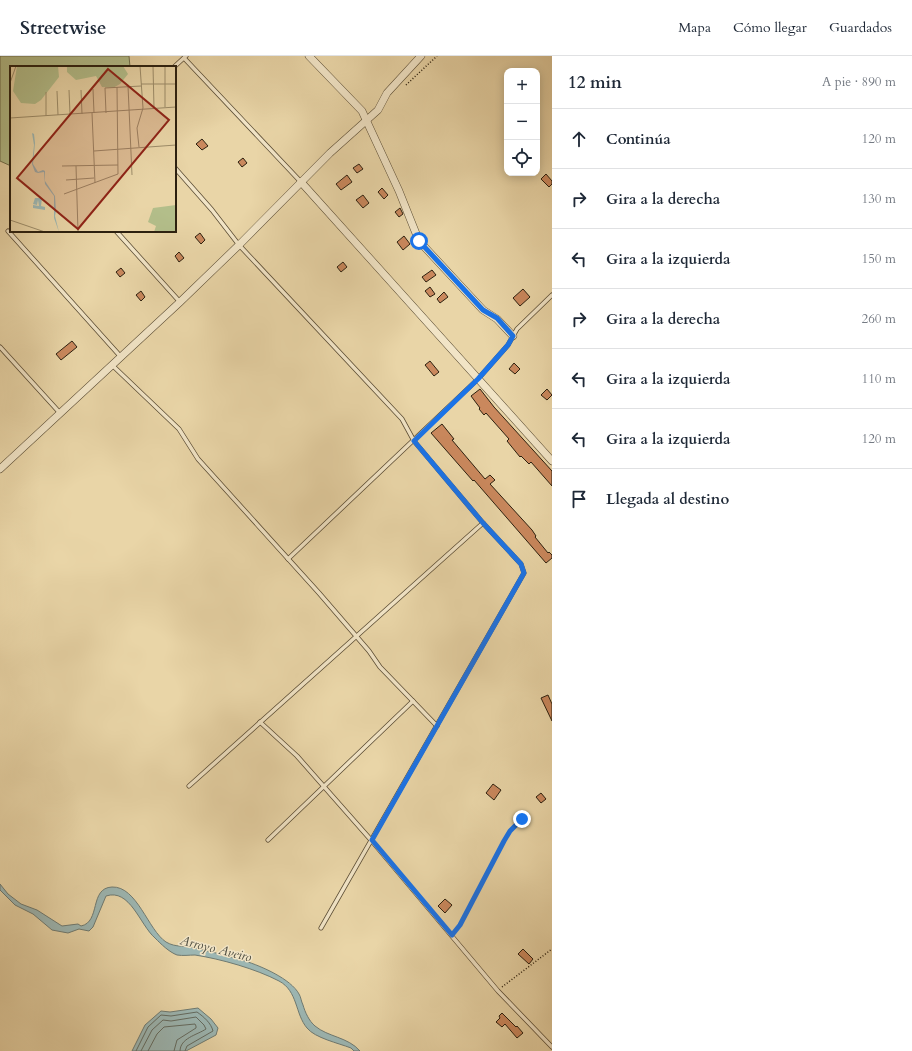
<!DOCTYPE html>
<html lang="es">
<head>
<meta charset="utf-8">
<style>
	body { margin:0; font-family:Cardo,serif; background:#f2f2f3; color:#1f2937 }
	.controls { position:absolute; right:12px; top:12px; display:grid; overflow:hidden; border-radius:8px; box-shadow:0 2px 10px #0003 }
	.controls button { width:36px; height:36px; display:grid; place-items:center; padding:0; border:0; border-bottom:1px solid #e0e1e3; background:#fff; color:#1f2937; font:20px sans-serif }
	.stop { position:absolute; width:12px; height:12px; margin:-9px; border:3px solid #1a73e8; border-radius:50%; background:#fff }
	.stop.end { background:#1a73e8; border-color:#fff; box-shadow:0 1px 4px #0008 }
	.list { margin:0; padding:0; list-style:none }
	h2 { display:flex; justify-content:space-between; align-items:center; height:52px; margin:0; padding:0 16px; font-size:17px }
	h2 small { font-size:13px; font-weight:400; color:#747a83 }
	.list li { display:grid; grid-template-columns:26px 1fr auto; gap:12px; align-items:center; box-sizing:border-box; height:60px; padding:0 16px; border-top:1px solid #e0e1e3 }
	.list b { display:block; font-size:15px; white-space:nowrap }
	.list em { font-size:13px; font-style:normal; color:#747a83 }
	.icon { flex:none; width:22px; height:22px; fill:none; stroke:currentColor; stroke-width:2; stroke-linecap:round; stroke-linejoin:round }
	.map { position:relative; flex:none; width:552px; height:995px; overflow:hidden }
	header { display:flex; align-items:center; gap:24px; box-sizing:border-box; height:56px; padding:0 20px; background:#fff; border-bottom:1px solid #e0e1e3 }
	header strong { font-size:19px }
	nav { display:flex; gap:22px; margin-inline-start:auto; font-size:14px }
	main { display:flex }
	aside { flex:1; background:#fff }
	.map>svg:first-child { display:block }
</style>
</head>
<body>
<header>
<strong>Streetwise</strong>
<nav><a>Mapa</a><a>Cómo llegar</a><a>Guardados</a></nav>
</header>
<main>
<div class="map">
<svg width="552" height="995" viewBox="0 0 552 995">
	<rect width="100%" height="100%" fill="#e9d5a7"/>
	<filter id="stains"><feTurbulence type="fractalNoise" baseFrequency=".005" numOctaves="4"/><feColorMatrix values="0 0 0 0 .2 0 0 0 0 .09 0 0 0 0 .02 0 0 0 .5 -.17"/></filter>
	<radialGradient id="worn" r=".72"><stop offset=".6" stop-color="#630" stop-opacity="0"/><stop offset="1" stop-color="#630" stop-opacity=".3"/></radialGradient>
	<path fill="#b3be8a" stroke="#706f4c" d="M0 0H129L130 11H11V110L0 105Z"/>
	<g fill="#9cb6b2" stroke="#6f7a71">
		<path d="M0 828 8 838 21 848 37 854 62 870 78 868 81 870C101 866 89 832 112 831 137 830 148 874 166 886 176 892 185 889 195 892 212 896 229 900 245 905 261 910 291 923 299 938 301 941 301 945 303 949 305 956 309 965 315 970 328 981 348 981 360 995H354L351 992C338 987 315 982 307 972 295 958 298 935 279 925 256 913 221 903 195 899 189 899 183 900 177 899 169 896 161 888 155 882 140 869 130 832 106 840L93 871 89 875 79 873 68 877 52 874 33 858 15 849 0 834Z"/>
		<path d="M198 952 211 963 218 972 216 979 186 995H132L145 969 161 955 170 956Z"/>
	</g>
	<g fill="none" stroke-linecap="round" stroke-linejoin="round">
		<g stroke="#646b60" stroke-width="1">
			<path d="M136 995 148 971 161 959 171 960 197 956C204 961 211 967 213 975L187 990 185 995"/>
			<path d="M141 995 152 974 163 964 171 965 196 961 204 969 206 973C197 979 180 982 180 995"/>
			<path d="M148 995 157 978 164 971 195 968 196 970V972L177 984 174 995"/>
		</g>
	</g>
	<g fill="#ca885d" stroke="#2c200f">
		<path d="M202 83 208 90 202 94 196 88Z"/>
		<path d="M243 102 247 107 242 111 238 106Z"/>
		<path d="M359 108 363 113 357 117 353 112Z"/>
		<path d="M546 118 552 125V128L549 131 541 123Z"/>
		<path d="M347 119 352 126 341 134 336 128Z"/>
		<path d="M382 132 388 139 384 143 378 136Z"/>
		<path d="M363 139 369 147 363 152 356 144Z"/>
		<path d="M400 152 403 158 399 161 395 156Z"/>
		<path d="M200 177 205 184 201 188 195 181Z"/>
		<path d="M404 180 410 188 403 194 397 186Z"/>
		<path d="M179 196 184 202 179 206 175 200Z"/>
		<path d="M343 206 347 211 341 216 337 211Z"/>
		<path d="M121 212 125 217 120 221 116 216Z"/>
		<path d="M432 214 436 219 426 226 422 221Z"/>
		<path d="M430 231 435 238 430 241 425 235Z"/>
		<path d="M523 233 530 241 520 250 513 242Z"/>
		<path d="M141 235 145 241 141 245 136 239Z"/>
		<path d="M444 236 448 241 440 247 437 243Z"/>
		<path d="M72 285 77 291 61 304 56 298Z"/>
		<path d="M430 305 439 316 434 320 425 309Z"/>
		<path d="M514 307 520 313 515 318 509 313Z"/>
		<path d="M480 333 494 351 552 415V430L531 406 529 408 521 400 520 401 507 385 509 383 486 357 484 359 479 353 480 352 471 340Z"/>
		<path d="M547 333 552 339 547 344 541 339Z"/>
		<path d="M442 368 454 383 452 384 485 423 490 419 495 424 490 428 532 474 536 480 535 481 548 497 549 496 552 499V502L546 507 474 424 473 425 431 377Z"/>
		<path d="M548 639 552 648V665L541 642Z"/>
		<path d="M493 728 501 734 494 744 486 737Z"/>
		<path d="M541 737 546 743 541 747 536 741Z"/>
		<path d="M445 843 452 849 445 857 438 850Z"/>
		<path d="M523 893 533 903 529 908 518 898Z"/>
		<path d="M502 957 516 971 517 970 523 977 517 982 505 968 502 971 496 966 500 962 499 960Z"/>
	</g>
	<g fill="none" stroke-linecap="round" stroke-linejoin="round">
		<defs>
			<g id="lane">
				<path d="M184 2 301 126"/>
				<path d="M174 11 186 0"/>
				<path d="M175 112 212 154 239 189 402 363 414 385 483 467 521 508 524 517 321 872"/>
				<path d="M8 175 121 301"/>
				<path d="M116 175 180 246"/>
				<path d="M0 291 60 357"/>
				<path d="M112 309 179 373 198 403 319 537 369 595 380 611 437 670"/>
				<path d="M288 503 478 323 508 289 517 273 552 239"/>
				<path d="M260 666 297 700 371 784 498 935 552 991"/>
				<path d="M189 730 483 467"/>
				<path d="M268 784 413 645"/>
			</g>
			<g id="street">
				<path d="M309 0 362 55 399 135 419 185 483 254 497 263 513 280"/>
				<path d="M301 126 552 405"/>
				<path d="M0 413 180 246 239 189 330 97 378 54 387 37 421 0"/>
			</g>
		</defs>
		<use href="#lane" stroke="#5b4d35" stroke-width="5"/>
		<use href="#street" stroke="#5b4d35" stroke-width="8"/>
		<g stroke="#2c200f" stroke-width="1.5" stroke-dasharray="1 2" stroke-linecap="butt">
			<path d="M406 29 437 0"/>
			<path d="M455 876 460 869 504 785 510 775 522 763"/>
			<path d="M502 931 552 893"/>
		</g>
		<use href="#lane" stroke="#f1e4c6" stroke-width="3.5"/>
		<use href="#street" stroke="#f1e4c6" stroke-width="7"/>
	</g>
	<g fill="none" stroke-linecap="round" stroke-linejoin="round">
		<path stroke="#1a73e8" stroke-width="5" d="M419 185 483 254 497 262 513 280 508 289 478 323 414 385 483 467 521 508 524 517 372 784 452 879 460 869 504 785 510 775 522 763"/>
	</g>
	<g text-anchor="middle" stroke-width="3" stroke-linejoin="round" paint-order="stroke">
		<g font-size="13" font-style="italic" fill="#4e4d40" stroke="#f1e4c6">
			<text transform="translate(216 892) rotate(14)" y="5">Arroyo Aveiro</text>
		</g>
	</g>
	<g transform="translate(10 10)">
		<rect width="166" height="166" fill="#e9d5a7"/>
		<path d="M7 0H48L49 11 31 34 25 38 11 37 3 25ZM57 0H113L118 8 110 18 103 22 92 21 86 10 66 14 57 6ZM166 139V166H144L146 160 138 156 143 142Z" fill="#b3be8a"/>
		<path d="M22 67 24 68 25 77 23 98 28 106 33 104 35 105V115L45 130 46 145 45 150 49 166 44 152V130L35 118 34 106 28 107 25 106 22 98 24 79ZM25 132H32L31 140 35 141V144L23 142V139L29 140 28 134 27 139 23 138Z" fill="#9cb6b2"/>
		<path fill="none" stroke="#9d8d6a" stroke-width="1" d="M143 0 144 42M0 17 6 0M131 18H166M118 20 122 109M83 23 84 47M59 24 60 48M71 24 72 48M47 25 48 49M36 26V50M155 41V0M82 47 85 117M96 47 95 22 131 20M0 52 166 41M129 81 127 62 133 42 130 0M84 85 166 79M52 100 108 99M66 100 68 166M56 114 84 112M54 128 108 108 107 21M0 154 35 166"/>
		<path fill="#8f2418" fill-opacity="0.15" stroke="#8f2418" stroke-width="2" d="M98 3 159 54 68 163 7 112Z"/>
		<rect width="166" height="166" fill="none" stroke="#2c200f" stroke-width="2"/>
	</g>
	<rect width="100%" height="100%" filter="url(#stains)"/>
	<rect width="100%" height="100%" fill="url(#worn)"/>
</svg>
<div class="controls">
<button>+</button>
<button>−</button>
<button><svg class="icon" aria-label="locate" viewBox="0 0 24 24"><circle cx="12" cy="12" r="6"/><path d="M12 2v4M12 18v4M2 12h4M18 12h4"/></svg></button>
</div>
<div class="stop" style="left:419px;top:185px"></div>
<div class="stop end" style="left:522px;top:763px"></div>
</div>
<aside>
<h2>12 min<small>A pie · 890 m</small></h2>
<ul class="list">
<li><svg class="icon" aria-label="ahead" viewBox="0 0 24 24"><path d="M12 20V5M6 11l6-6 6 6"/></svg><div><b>Continúa</b></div><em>120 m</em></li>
<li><svg class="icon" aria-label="right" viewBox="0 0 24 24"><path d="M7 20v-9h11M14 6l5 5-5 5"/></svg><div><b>Gira a la derecha</b></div><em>130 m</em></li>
<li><svg class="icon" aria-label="left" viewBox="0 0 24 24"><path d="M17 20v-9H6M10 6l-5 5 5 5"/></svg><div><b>Gira a la izquierda</b></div><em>150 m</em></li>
<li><svg class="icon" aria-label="right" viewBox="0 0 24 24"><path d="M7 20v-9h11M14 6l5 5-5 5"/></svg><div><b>Gira a la derecha</b></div><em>260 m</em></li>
<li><svg class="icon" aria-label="left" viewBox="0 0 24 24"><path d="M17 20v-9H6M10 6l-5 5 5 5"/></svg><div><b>Gira a la izquierda</b></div><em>110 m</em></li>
<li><svg class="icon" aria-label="left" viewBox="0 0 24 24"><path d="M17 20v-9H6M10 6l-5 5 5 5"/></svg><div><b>Gira a la izquierda</b></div><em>120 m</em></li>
<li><svg class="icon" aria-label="arrive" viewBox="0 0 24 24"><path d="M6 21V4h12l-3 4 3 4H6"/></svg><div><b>Llegada al destino</b></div></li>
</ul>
</aside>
</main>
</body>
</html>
